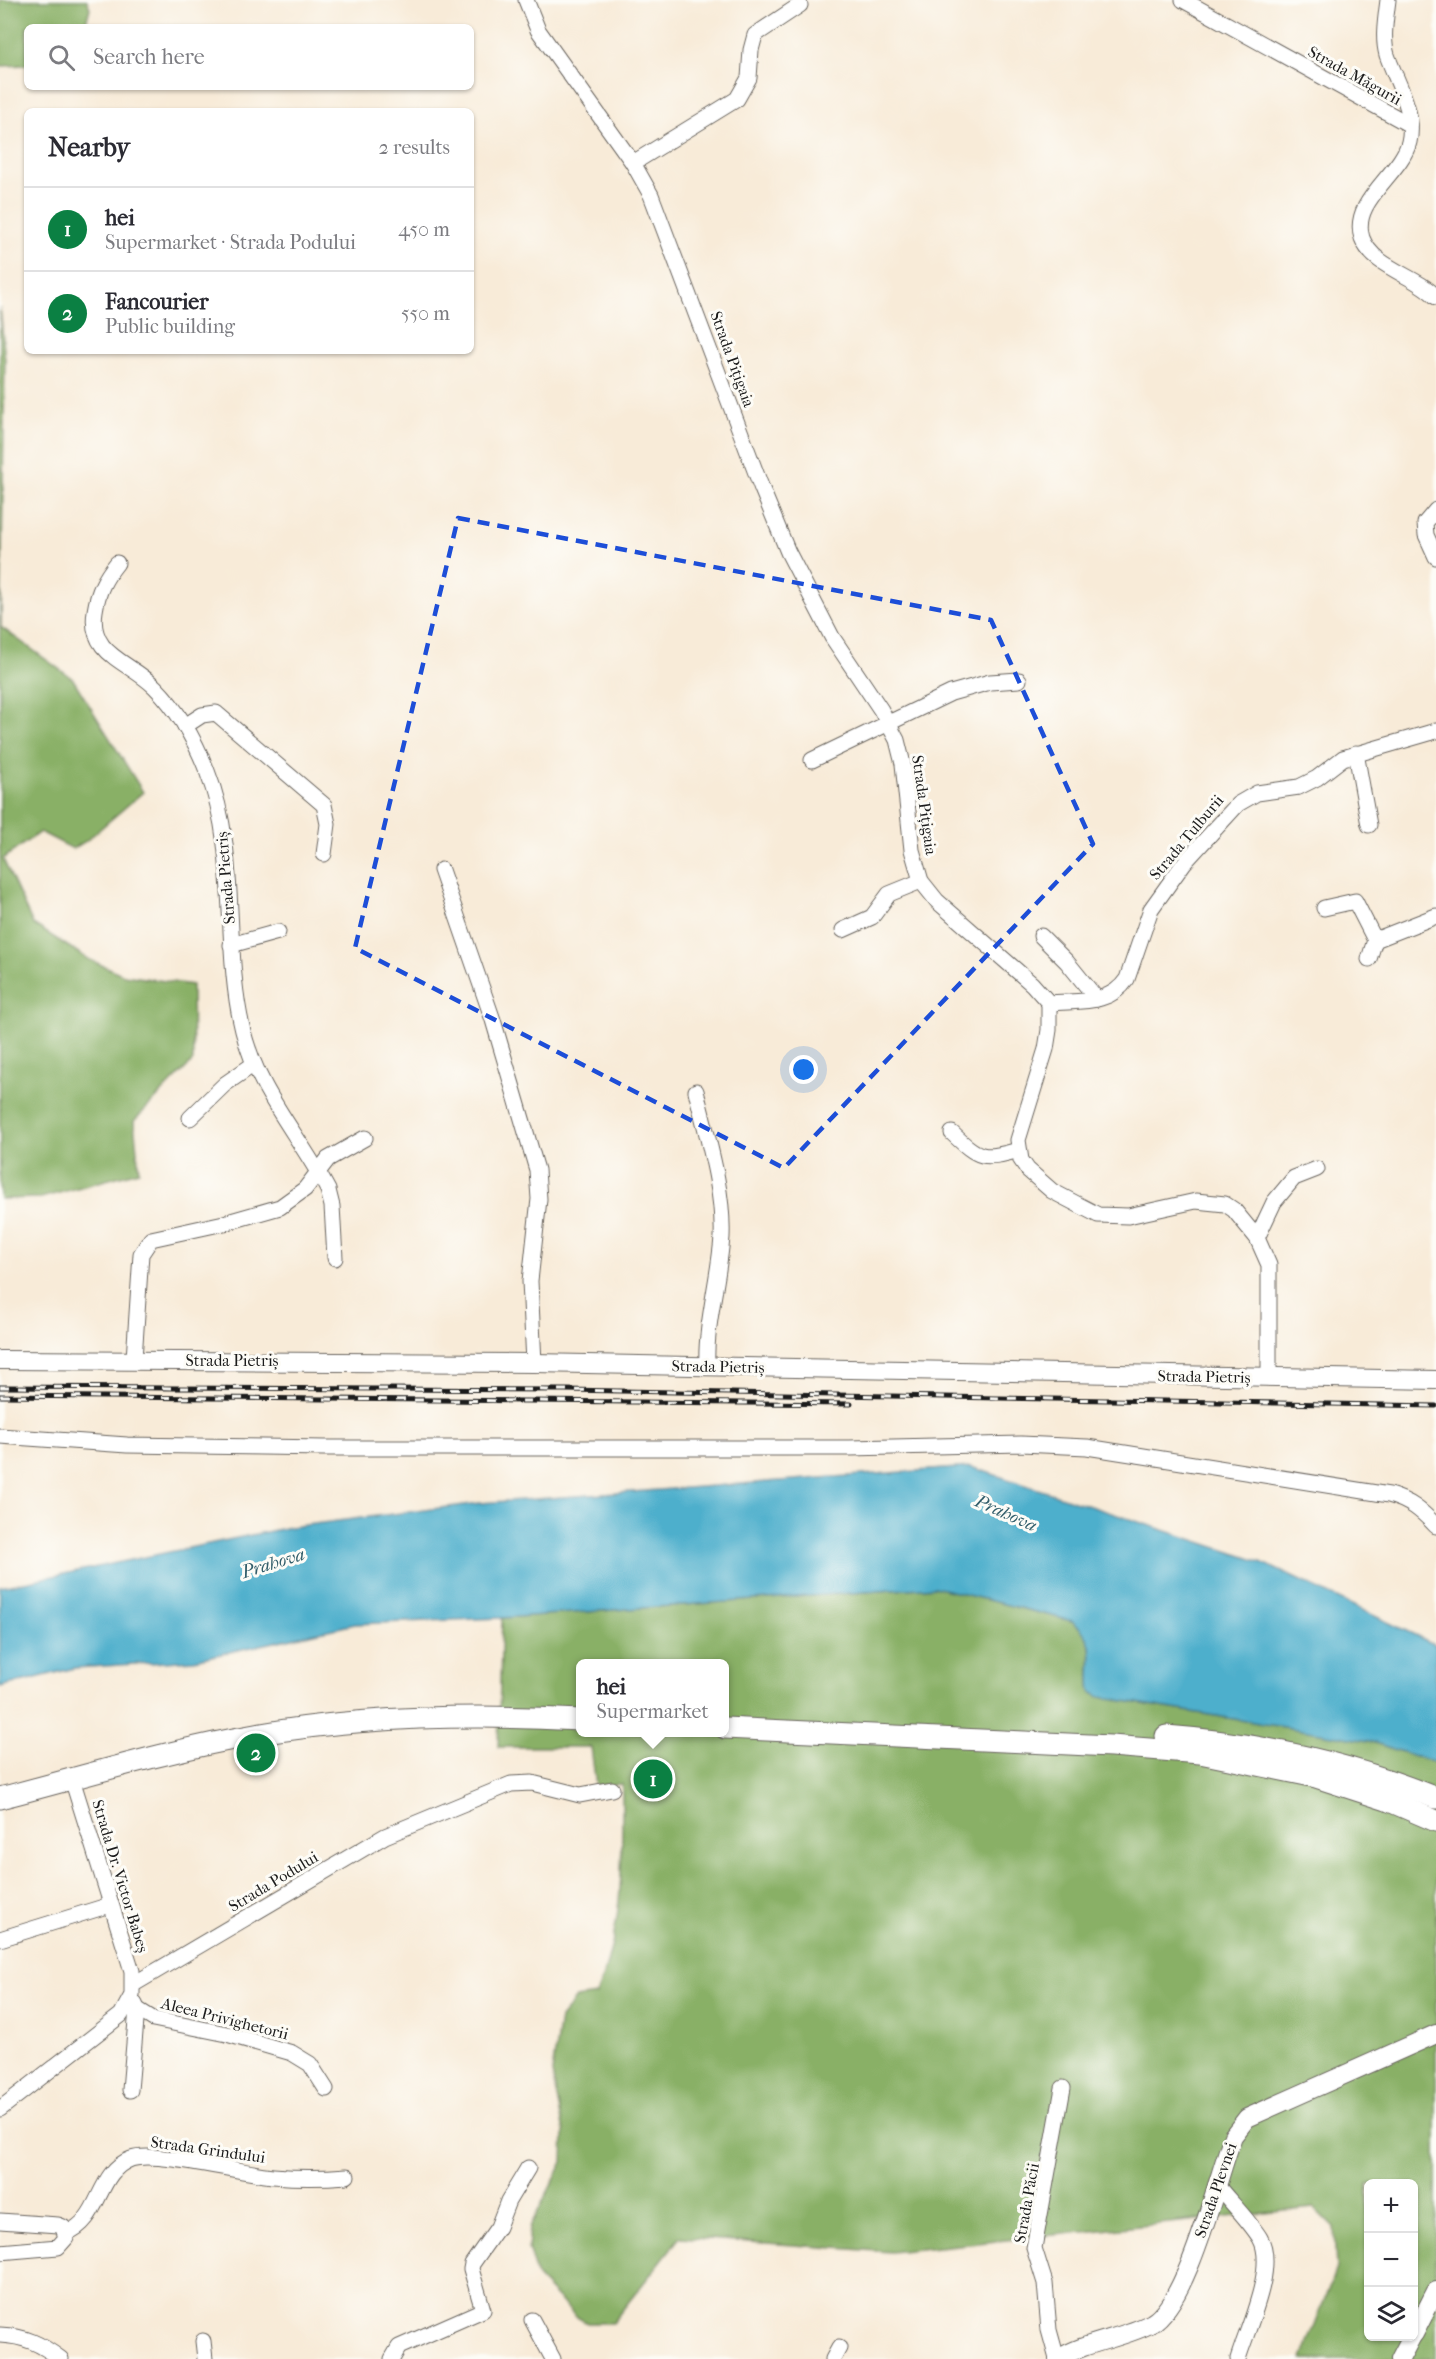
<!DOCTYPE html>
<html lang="en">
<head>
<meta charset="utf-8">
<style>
	body { margin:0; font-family:"IM FELL French Canon",serif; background:#f2f2f3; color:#2b2b33 }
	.controls { position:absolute; right:18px; bottom:18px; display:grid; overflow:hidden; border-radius:9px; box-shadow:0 2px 4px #0004 }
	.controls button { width:54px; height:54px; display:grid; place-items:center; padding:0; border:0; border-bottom:2px solid #e1e1e2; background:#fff; color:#2b2b33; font:30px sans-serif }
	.you { position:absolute; left:804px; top:1070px; width:21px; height:21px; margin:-15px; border:4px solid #fff; border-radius:50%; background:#1a73e8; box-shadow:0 0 0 9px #1a73e833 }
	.badge { display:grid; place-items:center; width:39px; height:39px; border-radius:50%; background:#0b8043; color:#fff; font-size:20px; font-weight:700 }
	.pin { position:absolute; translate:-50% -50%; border:3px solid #fff; box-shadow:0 2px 6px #0006 }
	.popup { position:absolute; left:576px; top:1659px; width:153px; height:78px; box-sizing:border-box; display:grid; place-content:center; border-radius:9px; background:#fff; filter:drop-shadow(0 2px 4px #0005); font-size:20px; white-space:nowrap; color:#7c7c81 }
	.popup b { font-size:22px; color:#2b2b33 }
	.popup::after { content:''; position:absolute; left:50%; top:100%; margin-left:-12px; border:12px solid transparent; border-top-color:#fff }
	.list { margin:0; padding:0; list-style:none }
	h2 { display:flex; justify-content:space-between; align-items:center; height:78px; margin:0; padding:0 24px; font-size:26px }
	h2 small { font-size:20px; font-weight:400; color:#7c7c81 }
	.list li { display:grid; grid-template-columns:39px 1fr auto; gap:18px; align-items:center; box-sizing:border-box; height:84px; padding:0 24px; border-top:2px solid #e1e1e2 }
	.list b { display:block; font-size:22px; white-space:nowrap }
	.list p { margin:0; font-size:20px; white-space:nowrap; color:#7c7c81 }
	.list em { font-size:20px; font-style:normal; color:#7c7c81 }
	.icon { flex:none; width:33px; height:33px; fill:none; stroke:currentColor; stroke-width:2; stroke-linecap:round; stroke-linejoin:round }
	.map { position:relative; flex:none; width:1436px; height:2359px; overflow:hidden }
	.search { position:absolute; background:#fff; box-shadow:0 2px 4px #0004; left:24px; top:24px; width:450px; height:66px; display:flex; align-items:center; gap:15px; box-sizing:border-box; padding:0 21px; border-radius:9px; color:#7c7c81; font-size:22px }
	.panel { position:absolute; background:#fff; box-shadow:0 2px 4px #0004; left:24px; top:108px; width:450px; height:246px; border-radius:9px }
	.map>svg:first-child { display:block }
</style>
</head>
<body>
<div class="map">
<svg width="1436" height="2359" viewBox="0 0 1436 2359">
	<rect width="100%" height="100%" fill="#fdfcf7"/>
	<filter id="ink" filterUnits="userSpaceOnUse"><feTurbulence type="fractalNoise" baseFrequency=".0167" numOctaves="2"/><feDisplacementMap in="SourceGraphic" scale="12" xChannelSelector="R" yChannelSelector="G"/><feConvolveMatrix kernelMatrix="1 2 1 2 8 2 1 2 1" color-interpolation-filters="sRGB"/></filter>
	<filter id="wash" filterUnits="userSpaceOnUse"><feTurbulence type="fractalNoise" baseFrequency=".008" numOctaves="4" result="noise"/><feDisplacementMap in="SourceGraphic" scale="24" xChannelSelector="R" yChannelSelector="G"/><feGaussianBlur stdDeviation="1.35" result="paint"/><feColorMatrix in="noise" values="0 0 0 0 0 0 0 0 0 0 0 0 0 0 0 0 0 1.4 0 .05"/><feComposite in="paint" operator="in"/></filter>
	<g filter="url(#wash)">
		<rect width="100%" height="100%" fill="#f8ebd8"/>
		<g fill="#89b066" stroke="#526641" stroke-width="1.5" fill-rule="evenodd">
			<path d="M0 0H87L90 8 85 27H27V65L0 66Z"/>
			<path d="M0 307 5 360 1 627 73 679 143 792 86 841 73 849 40 832 3 859 33 924 88 959 124 975 192 985 193 1061 134 1121 139 1171 41 1198 0 1199Z"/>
			<path d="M935 1587 1072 1621C1102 1644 1085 1660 1091 1692L1100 1697 1369 1741 1436 1763V2359H1302L1336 2269 1334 2228 1314 2208 891 2252 680 2237 612 2323H587L575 2316 537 2277 528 2249 530 2227 563 2162 564 2132 552 2073 560 2018 576 1998 596 1995C625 1924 622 1859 622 1784L596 1786 591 1747H498L502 1618ZM581 1664H725V1732H581ZM1368 2184H1414V2336H1368Z"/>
		</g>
		<path fill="#4dafcc" stroke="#346674" stroke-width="1.5" d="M971 1467 1261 1562 1436 1645V1763L1369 1741 1100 1697 1091 1692C1086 1660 1102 1644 1072 1621L935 1587 502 1618 355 1624 194 1660 75 1668 0 1687V1587L290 1527 480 1503Z"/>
	</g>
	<g filter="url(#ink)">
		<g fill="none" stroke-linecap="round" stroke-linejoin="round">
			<defs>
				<g id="minor">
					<path d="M526 0 538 30 633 163 651 195 762 489 788 552 832 637 881 710 897 740 903 764 912 850 921 881 937 901 1032 984 1049 1003V1030L1046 1049 1018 1140 1021 1160 1028 1170 1052 1191 1098 1215 1128 1216 1196 1201 1225 1204 1234 1210 1257 1238 1269 1265V1378"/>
					<path d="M1183 0 1410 125"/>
					<path d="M1388 0C1386 17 1382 38 1387 55 1396 81 1416 112 1409 142 1401 174 1350 201 1362 238 1373 268 1416 275 1436 297"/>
					<path d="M633 163 737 99 749 78 751 50 755 35 800 5"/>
					<path d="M1436 510 1425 523 1426 535 1436 557"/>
					<path d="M117 563C105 578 98 591 95 611 88 655 129 661 155 687 178 710 195 740 207 771 240 853 222 946 243 1031 258 1092 300 1136 328 1190L332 1206 335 1258"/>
					<path d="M185 726 202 715 216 713 324 805 328 824 324 854"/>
					<path d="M1356 753 1369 825"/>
					<path d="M812 760 951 693 990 682 1019 680"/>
					<path d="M441 870 493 1020 537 1170 539 1199 530 1281 534 1363"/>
					<path d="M1324 908 1355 901 1375 940 1369 959"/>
					<path d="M843 930 872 917 889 894 921 881"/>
					<path d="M1041 936 1067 962 1097 999"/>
					<path d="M1375 940 1436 916"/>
					<path d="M231 945 278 932"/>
					<path d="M1049 1003C1078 1000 1109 1006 1127 979L1151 909 1184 863 1238 804 1257 793 1299 787 1317 778 1343 758 1436 731"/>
					<path d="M696 1091C707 1137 724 1190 722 1237 719 1280 705 1325 707 1366"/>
					<path d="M190 1118 225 1084 254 1064"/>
					<path d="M952 1133C979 1159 983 1160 1019 1150"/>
					<path d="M1257 1238 1274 1202 1294 1178 1317 1169"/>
					<path d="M134 1359 141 1254 151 1239 224 1223 280 1207 305 1189 328 1159 365 1138"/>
					<path d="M0 1436 127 1445 324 1448H850L1021 1444 1087 1447 1389 1495C1410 1501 1421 1510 1436 1526"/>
					<path d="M0 1939 110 1905"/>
					<path d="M134 1984 385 1836 511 1784 532 1783 580 1795 612 1789"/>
					<path d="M137 2009 153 2019 227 2034 292 2053 310 2064 326 2089"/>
					<path d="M130 2090 137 2009 135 2004"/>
					<path d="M0 2109 121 2015 132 1995V1971L72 1779"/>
					<path d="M1216 2184C1230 2202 1248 2219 1260 2238 1277 2267 1247 2329 1238 2359"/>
					<path d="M0 2221 58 2225 63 2227 66 2238 58 2247 0 2252"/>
					<path d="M66 2233C102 2220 96 2172 131 2159 155 2150 243 2173 273 2176 297 2178 323 2178 347 2176"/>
					<path d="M532 2320 553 2359"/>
					<path d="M0 2335C25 2336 41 2344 61 2359"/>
					<path d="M203 2341 205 2359"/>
					<path d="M392 2359 399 2347 483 2310 471 2269 472 2264 498 2227 508 2201 528 2168"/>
					<path d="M833 2359 839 2348"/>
					<path d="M1057 2359 1049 2330 1045 2283 1034 2248 1063 2088"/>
				</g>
				<g id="major">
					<path d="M0 1360 534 1363 1436 1380"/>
					<path d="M1414 2334 1436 2291"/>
					<path d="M1058 2359C1087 2341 1122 2339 1152 2323 1188 2302 1217 2179 1233 2136L1247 2118 1436 2034"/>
					<path d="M1400 2359 1412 2336"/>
				</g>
				<g id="highway">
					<path d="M725 1728 1111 1746 1200 1753 1316 1777 1387 1800 1436 1821"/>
					<path d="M1166 1736C1259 1743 1350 1763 1436 1798"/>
					<path d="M0 1798C85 1776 169 1750 255 1735 363 1716 473 1714 581 1720"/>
				</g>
			</defs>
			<use href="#minor" stroke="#69645e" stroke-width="17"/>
			<use href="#major" stroke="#69645e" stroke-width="20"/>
			<use href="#highway" stroke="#69645e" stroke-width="23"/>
			<use href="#minor" stroke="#fff" stroke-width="15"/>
			<use href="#major" stroke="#fff" stroke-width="18"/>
			<use href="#highway" stroke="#fff" stroke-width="21"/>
			<defs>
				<g id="rail">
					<path d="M0 1387 566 1390 1436 1406"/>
					<path d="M0 1396 851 1404"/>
				</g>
			</defs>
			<use href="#rail" stroke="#1c1c1c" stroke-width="5"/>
			<use href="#rail" stroke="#fdfcf7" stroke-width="3" stroke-dasharray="9" stroke-linecap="butt"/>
		</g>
	</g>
	<path fill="none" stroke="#1d4ed8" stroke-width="4.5" stroke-dasharray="12 8" stroke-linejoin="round" d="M458 518 991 620 1093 844 784 1168 355 948Z"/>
	<g text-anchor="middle" stroke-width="6" stroke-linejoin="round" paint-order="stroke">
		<g font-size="16" fill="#1c1c1c" stroke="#fdfcf7">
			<text transform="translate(1355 75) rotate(29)" y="6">Strada Măgurii</text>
			<text transform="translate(733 359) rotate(70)" y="6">Strada Pițigaia</text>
			<text transform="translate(925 805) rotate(82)" y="6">Strada Pițigaia</text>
			<text transform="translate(1186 837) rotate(-50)" y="6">Strada Tulburii</text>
			<text transform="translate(225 878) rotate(-95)" y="6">Strada Pietriș</text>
			<text x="232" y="1366">Strada Pietriș</text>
			<text transform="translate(718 1366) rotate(1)" y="6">Strada Pietriș</text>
			<text transform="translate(1204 1376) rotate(1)" y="6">Strada Pietriș</text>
			<text transform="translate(121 1876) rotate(73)" y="6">Strada Dr. Victor Babeș</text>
			<text transform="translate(273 1881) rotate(-31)" y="6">Strada Podului</text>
			<text transform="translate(225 2018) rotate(14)" y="6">Aleea Privighetorii</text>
			<text transform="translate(208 2149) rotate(8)" y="6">Strada Grindului</text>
			<text transform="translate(1215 2190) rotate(-71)" y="6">Strada Plevnei</text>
			<text transform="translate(1026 2203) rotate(-80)" y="6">Strada Păcii</text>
		</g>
		<g font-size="18" font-style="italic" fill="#325e6b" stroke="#fdfcf7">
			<text transform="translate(1006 1513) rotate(24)" y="6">Prahova</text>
			<text transform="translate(273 1563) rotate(-17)" y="6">Prahova</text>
		</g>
	</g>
</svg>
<div class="controls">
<button>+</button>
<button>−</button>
<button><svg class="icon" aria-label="layers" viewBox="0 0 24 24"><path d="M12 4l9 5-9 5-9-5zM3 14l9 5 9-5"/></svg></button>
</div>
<div class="you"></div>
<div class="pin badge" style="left:653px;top:1779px">1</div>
<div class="popup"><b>hei</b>Supermarket</div>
<div class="pin badge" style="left:256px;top:1753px">2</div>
<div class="search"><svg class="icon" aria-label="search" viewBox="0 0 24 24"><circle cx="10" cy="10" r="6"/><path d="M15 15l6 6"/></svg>Search here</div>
<section class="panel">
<h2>Nearby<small>2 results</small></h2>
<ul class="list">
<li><span class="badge">1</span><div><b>hei</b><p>Supermarket · Strada Podului</p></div><em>450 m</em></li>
<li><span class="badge">2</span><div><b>Fancourier</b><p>Public building</p></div><em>550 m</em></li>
</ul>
</section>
</div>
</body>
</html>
